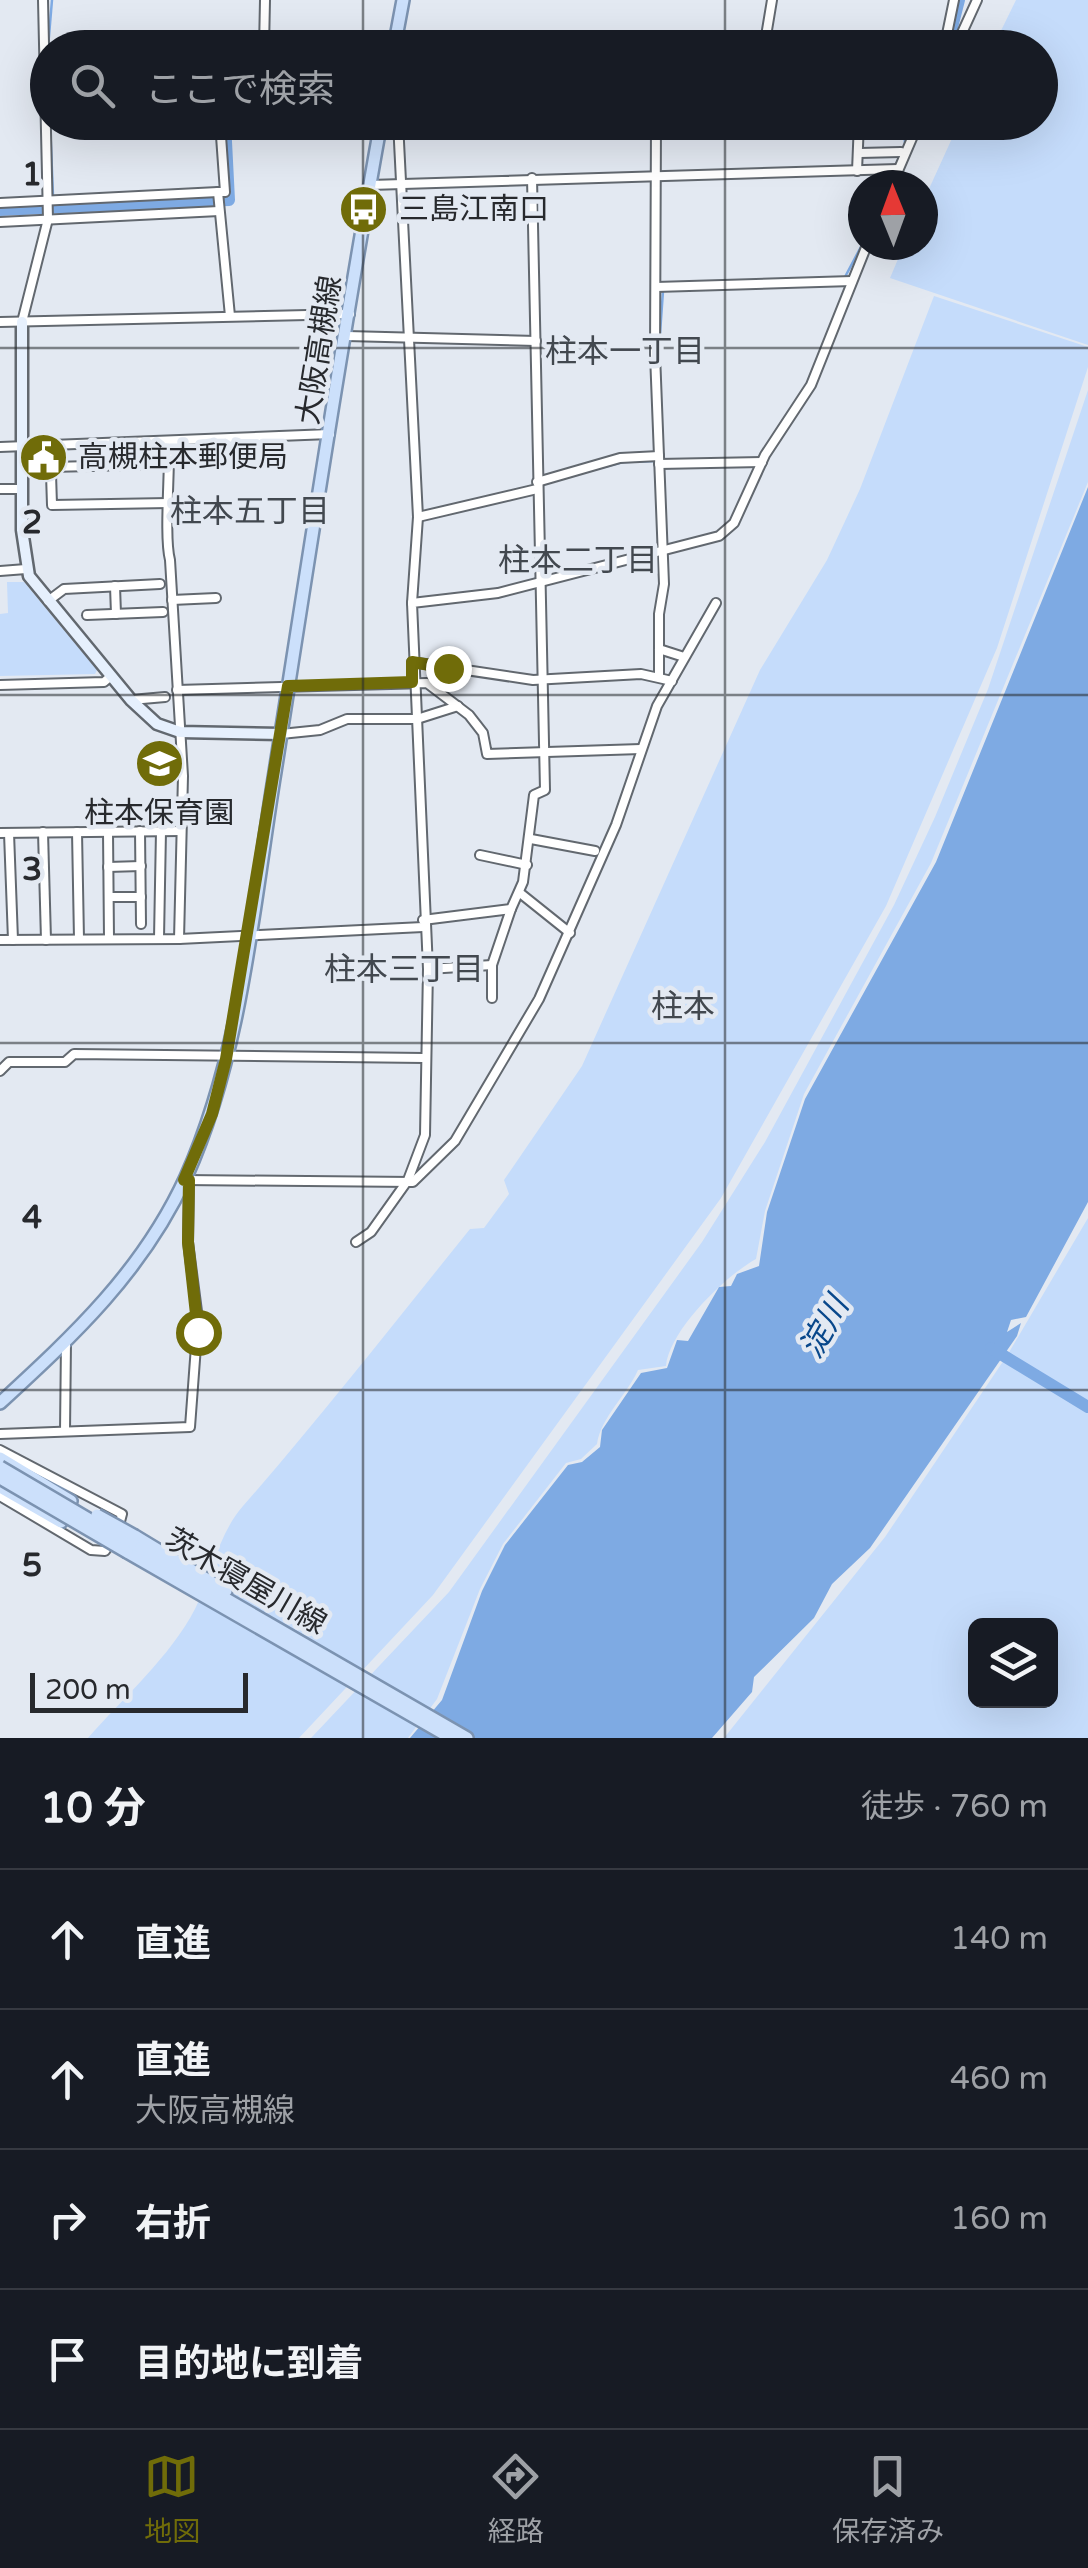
<!DOCTYPE html>
<html lang="ja">
<head>
<meta charset="utf-8">
<style>
	body { margin:0; font-family:"Varela Round","Noto Sans JP",sans-serif; background:#242831; color:#f1f3f6 }
	.controls { position:absolute; right:30px; bottom:30px; display:grid; overflow:hidden; border-radius:15px; box-shadow:0 10px 40px #0002 }
	.controls button { width:90px; height:90px; display:grid; place-items:center; padding:0; border:0; border-bottom:2px solid #363941; background:#171b24; color:#f1f3f6; font:50px sans-serif }
	.compass { position:absolute; left:848px; top:170px; width:90px; height:90px; border-radius:50%; background:#171b24; box-shadow:0 10px 40px #0002; rotate:359deg }
	.scale { position:absolute; left:30px; bottom:25px; width:218px; box-sizing:border-box; padding-left:10px; border:5px solid #27292d; border-top:0; font-size:28px; line-height:35px; white-space:nowrap; color:#27292d; -webkit-text-stroke:8px #e3e9f2; paint-order:stroke }
	.stop { position:absolute; width:30px; height:30px; margin:-22px; border:8px solid #706c09; border-radius:50%; background:#fff }
	.stop.end { background:#706c09; border-color:#fff; box-shadow:0 2px 10px #0008 }
	.list { margin:0; padding:0; list-style:none }
	h2 { display:flex; justify-content:space-between; align-items:center; height:130px; margin:0; padding:0 40px; font-size:42px }
	h2 small { font-size:32px; font-weight:400; color:#9ea1a6 }
	.list li { display:grid; grid-template-columns:65px 1fr auto; gap:30px; align-items:center; box-sizing:border-box; height:140px; padding:0 40px; border-top:2px solid #363941 }
	.list b { display:block; font-size:38px; white-space:nowrap }
	.list p { margin:0; font-size:32px; white-space:nowrap; color:#9ea1a6 }
	.list em { font-size:32px; font-style:normal; color:#9ea1a6 }
	.icon { flex:none; width:55px; height:55px; fill:none; stroke:currentColor; stroke-width:2; stroke-linecap:round; stroke-linejoin:round }
	.map { position:relative; flex:none; width:1088px; height:1738px; overflow:hidden }
	.search { position:absolute; background:#171b24; box-shadow:0 10px 40px #0002; left:30px; right:30px; top:30px; height:110px; display:flex; align-items:center; gap:25px; box-sizing:border-box; padding:0 35px; border-radius:55px; color:#9ea1a6; font-size:38px }
	.sheet { height:690px; background:#171b24 }
	nav { display:flex; justify-content:space-around; align-items:center; box-sizing:border-box; height:140px; border-top:2px solid #363941; background:#171b24; font-size:28px; color:#9ea1a6 }
	nav a { display:grid; justify-items:center; gap:5px }
	nav .on { color:#706c09 }
	.map>svg:first-child { display:block }
</style>
</head>
<body>
<div class="map">
<svg width="1088" height="1738" viewBox="0 0 1088 1738">
	<rect width="100%" height="100%" fill="#e3e9f2"/>
	<g fill="#c5dcfb" fill-rule="evenodd">
		<path d="M1016 0H1088V345L890 278 904 245H923V202L959 123 1040 122V48L993 47Z"/>
		<path d="M934 296 1088 347V367L997 648 886 906 721 1198 433 1595 299 1738H88C123 1698 170 1657 195 1609 212 1575 217 1536 243 1506 321 1417 395 1322 470 1229L484 1228 509 1194 504 1180 582 1066 760 670 827 560 860 489Z"/>
		<path d="M1088 390V482L931 863 804 1094 765 1211 756 1259C725 1276 669 1331 666 1366L638 1370C627 1395 601 1417 597 1444L581 1459 566 1463 503 1544 480 1589 437 1699 408 1738H311L449 1592 702 1242 765 1142 894 905 935 817 988 689Z"/>
		<path d="M7 582H24L97 670 95 674 0 676V614L8 613Z"/>
		<path d="M1088 1218V1738H724L885 1537 1008 1354ZM976 1626H1050V1700H976Z"/>
	</g>
	<path fill="#7eaae3" d="M1088 487V1202L1026 1317 1011 1320 1007 1332 1021 1323 1017 1336 870 1548 832 1584 814 1618 754 1677 752 1692 712 1738H410L442 1700 482 1591 505 1545 568 1465 582 1462 600 1447 602 1430 641 1373 667 1368 677 1340 688 1341 719 1287 731 1286 737 1274 759 1266 767 1212 805 1099 936 862Z"/>
	<g fill="none" stroke-linecap="round" stroke-linejoin="round">
		<g stroke="#7eaae3" stroke-width="2.5">
			<path d="M901 46V48"/>
			<path d="M48 48 52 0"/>
			<path d="M50 122 53 196"/>
			<path d="M896 165 905 144 904 125"/>
			<path d="M887 185 893 173"/>
			<path d="M665 284 845 277 863 243"/>
			<path d="M663 460 659 348 663 291"/>
			<path d="M570 476 623 462 655 461"/>
			<path d="M543 522 544 546"/>
		</g>
		<g stroke="#7eaae3" stroke-width="12">
			<path d="M856 48 948 43 959 0"/>
			<path d="M0 210 229 200 225 122"/>
			<path d="M991 1348 1088 1407"/>
		</g>
		<defs>
			<g id="street">
				<path d="M956 46 977 0"/>
				<path d="M264 48 265 0"/>
				<path d="M764 48 772 0"/>
				<path d="M822 48 831 42 946 39 954 0"/>
				<path d="M220 122 225 192H218L230 316"/>
				<path d="M398 122 418 517 412 603"/>
				<path d="M656 122 655 354 664 584 659 614V675"/>
				<path d="M859 124 902 125"/>
				<path d="M860 153 901 152"/>
				<path d="M857 171 859 122"/>
				<path d="M370 185 898 169"/>
				<path d="M892 185 919 122"/>
				<path d="M0 203 218 192"/>
				<path d="M0 222 219 211"/>
				<path d="M656 287 852 281"/>
				<path d="M0 322 350 314"/>
				<path d="M22 322 48 219 43 0"/>
				<path d="M347 336 536 341"/>
				<path d="M169 442C170 473 164 537 170 560L183 776 179 939"/>
				<path d="M50 443 52 505 169 503"/>
				<path d="M0 447 330 434"/>
				<path d="M659 464 762 462"/>
				<path d="M51 467 170 464"/>
				<path d="M537 482 620 458 659 456"/>
				<path d="M0 489H22"/>
				<path d="M418 517 537 489"/>
				<path d="M0 571 26 569"/>
				<path d="M115 586 116 614"/>
				<path d="M172 600 216 598"/>
				<path d="M48 601 64 589 160 584"/>
				<path d="M87 615 163 612"/>
				<path d="M659 649 684 657"/>
				<path d="M412 662 533 680 641 674 672 681"/>
				<path d="M0 685 104 682 111 676"/>
				<path d="M177 690 427 683 469 715 483 733 487 754 641 749"/>
				<path d="M131 700 165 697"/>
				<path d="M281 734 320 730 347 719H417L458 706"/>
				<path d="M140 831 141 924"/>
				<path d="M43 832 46 940"/>
				<path d="M77 832 79 939"/>
				<path d="M108 832 109 938"/>
				<path d="M0 833 181 831"/>
				<path d="M9 833 13 940"/>
				<path d="M531 839 595 851"/>
				<path d="M480 855 527 865"/>
				<path d="M108 867 141 866"/>
				<path d="M520 893 570 933"/>
				<path d="M109 897H141"/>
				<path d="M423 920 511 909 523 882 534 795 545 790 532 178"/>
				<path d="M159 938 161 831"/>
				<path d="M0 940 179 939 423 927"/>
				<path d="M428 969 492 965"/>
				<path d="M492 998V965L511 909"/>
				<path d="M0 1071 9 1062H65L74 1054 424 1058"/>
				<path d="M184 1180 413 1182 455 1141 539 999 616 825 657 706 716 603"/>
				<path d="M356 1242 371 1232 408 1180 425 1135 428 969 412 603 498 593 719 536 734 523 765 455 811 385 867 245"/>
				<path d="M65 1431 66 1342"/>
				<path d="M0 1434 190 1427 198 1319 188 1242 189 1180"/>
				<path d="M0 1450 122 1514 118 1529"/>
				<path d="M0 1496 91 1550 105 1551 111 1542"/>
			</g>
			<path id="secondary" d="M22 322V530L29 576 131 700 157 724 180 732 281 734"/>
			<g id="primary">
				<path d="M394 48 403 0"/>
				<path d="M0 1403C74 1335 143 1271 186 1177 242 1052 253 907 275 772 309 556 342 338 381 122"/>
				<path d="M0 1458 71 1501"/>
				<path d="M0 1487 61 1522"/>
				<path d="M135 1536 226 1591"/>
				<path d="M131 1544 467 1738"/>
				<path d="M127 1552 451 1738"/>
			</g>
		</defs>
		<use href="#street" stroke="#62686f" stroke-width="12"/>
		<use href="#secondary" stroke="#62686f" stroke-width="15"/>
		<use href="#primary" stroke="#7c93b1" stroke-width="16"/>
		<use href="#street" stroke="#fff" stroke-width="8"/>
		<use href="#secondary" stroke="#e6f0fd" stroke-width="10"/>
		<use href="#primary" stroke="#cce0fb" stroke-width="11"/>
		<defs>
			<g id="primary-bridge">
				<path d="M0 1467 131 1544"/>
				<path d="M0 1478 127 1552"/>
				<path d="M97 1515 135 1536"/>
			</g>
		</defs>
		<use href="#primary-bridge" stroke="#7c93b1" stroke-width="16" stroke-linecap="butt"/>
		<use href="#primary-bridge" stroke="#cce0fb" stroke-width="11"/>
	</g>
	<g fill="none" stroke-linecap="round" stroke-linejoin="round">
		<path stroke="#706c09" stroke-width="12" d="M198 1332 188 1242 189 1180H184L212 1114 226 1059 288 686 412 682V662L448 668"/>
	</g>
	<path fill="none" stroke="#27292d" stroke-width="2.5" stroke-opacity="0.55" d="M363 0V48M725 0V48M363 122V1738M725 122V1738M0 348H1088M0 695H1088M0 1043H1088M0 1390H1088"/>
	<defs>
		<symbol id="bus-disc" viewBox="-11 -11 22 22"><circle r="9.5" fill="#706c09" stroke="#e3e9f2"/><path d="M-5-6H5V4H4V6H2V4H-2V6H-4V4H-5ZM-3.5-4V0h7V-4ZM-3.5 1.2v1.5H-2V1.2ZM2 1.2v1.5H3.5V1.2Z" fill="#fff"/></symbol>
		<symbol id="civic-disc" viewBox="-11 -11 22 22"><circle r="9.5" fill="#706c09" stroke="#e3e9f2"/><path d="M-.6-6.5H3V-4.5H.6V-3L4-1V1h2V6H-6V1h2V-1L-.6-3ZM-1.2 2.5V6h2.4V2.5Z" fill="#fff"/></symbol>
		<symbol id="school-disc" viewBox="-11 -11 22 22"><circle r="9.5" fill="#706c09" stroke="#e3e9f2"/><path d="M0-5L7-2L0 1L-7-2ZM-4 1L0 2.5L4 1V4Q0 6-4 4Z" fill="#fff"/></symbol>
	</defs>
	<g fill-rule="evenodd">
		<use href="#bus-disc" x="336" y="182" width="55" height="55"/>
		<use href="#civic-disc" x="16" y="430" width="55" height="55"/>
		<use href="#school-disc" x="132" y="736" width="55" height="55"/>
	</g>
	<g text-anchor="middle" stroke-width="9" stroke-linejoin="round" paint-order="stroke">
		<g font-size="30" fill="#27292d" stroke="#e3e9f2" text-anchor="start">
			<text x="399" y="219">三島江南口</text>
			<text x="78" y="467">高槻柱本郵便局</text>
			<text x="159" y="823" text-anchor="middle">柱本保育園</text>
		</g>
		<g font-size="30" fill="#27292d" stroke="#e3e9f2">
			<text transform="translate(319 350) rotate(-81)" y="10">大阪高槻線</text>
			<text transform="translate(246 1581) rotate(30)" y="10">茨木寝屋川線</text>
		</g>
		<g font-size="32" fill="#42484f" stroke="#e3e9f2">
			<text x="625" y="362">柱本一丁目</text>
			<text x="250" y="522">柱本五丁目</text>
			<text x="578" y="571">柱本二丁目</text>
			<text x="404" y="980">柱本三丁目</text>
			<text x="683" y="1017">柱本</text>
		</g>
		<g font-size="32" font-style="italic" fill="#09488b" stroke="#e3e9f2">
			<text transform="translate(824 1327) rotate(-61)" y="11">淀川</text>
		</g>
	</g>
	<g font-size="32" text-anchor="middle" font-weight="bold" fill="#27292d" stroke="#e3e9f2" stroke-width="9" stroke-linejoin="round" paint-order="stroke">
		<text x="32" y="185">1</text>
		<text x="32" y="533">2</text>
		<text x="32" y="880">3</text>
		<text x="32" y="1228">4</text>
		<text x="32" y="1576">5</text>
	</g>
</svg>
<div class="controls">
<button><svg class="icon" aria-label="layers" viewBox="0 0 24 24"><path d="M12 4l9 5-9 5-9-5zM3 14l9 5 9-5"/></svg></button>
</div>
<svg class="compass" viewBox="-18 -18 36 36"><path d="M0-13l5 13h-10z" fill="#e53935"/><path d="M0 13l5-13h-10z" fill="#9ea1a6"/></svg>
<div class="scale">200 m</div>
<div class="stop" style="left:198px;top:1332px"></div>
<div class="stop end" style="left:448px;top:668px"></div>
<div class="search"><svg class="icon" aria-label="search" viewBox="0 0 24 24"><circle cx="10" cy="10" r="6"/><path d="M15 15l6 6"/></svg>ここで検索</div>
</div>
<section class="sheet">
<h2>10 分<small>徒歩 · 760 m</small></h2>
<ul class="list">
<li><svg class="icon" aria-label="ahead" viewBox="0 0 24 24"><path d="M12 20V5M6 11l6-6 6 6"/></svg><div><b>直進</b></div><em>140 m</em></li>
<li><svg class="icon" aria-label="ahead" viewBox="0 0 24 24"><path d="M12 20V5M6 11l6-6 6 6"/></svg><div><b>直進</b><p>大阪高槻線</p></div><em>460 m</em></li>
<li><svg class="icon" aria-label="right" viewBox="0 0 24 24"><path d="M7 20v-9h11M14 6l5 5-5 5"/></svg><div><b>右折</b></div><em>160 m</em></li>
<li><svg class="icon" aria-label="arrive" viewBox="0 0 24 24"><path d="M6 21V4h12l-3 4 3 4H6"/></svg><div><b>目的地に到着</b></div></li>
</ul>
</section>
<nav>
<a class="on"><svg class="icon" aria-label="map" viewBox="0 0 24 24"><path d="M3 6l6-2 6 2 6-2v14l-6 2-6-2-6 2zM9 4v14M15 6v14"/></svg>地図</a>
<a><svg class="icon" aria-label="directions" viewBox="0 0 24 24"><path d="M12 3l9 9-9 9-9-9zM9 14v-3h6M13 9l2 2-2 2"/></svg>経路</a>
<a><svg class="icon" aria-label="saved" viewBox="0 0 24 24"><path d="M7 4h10v16l-5-4-5 4z"/></svg>保存済み</a>
</nav>
</body>
</html>
